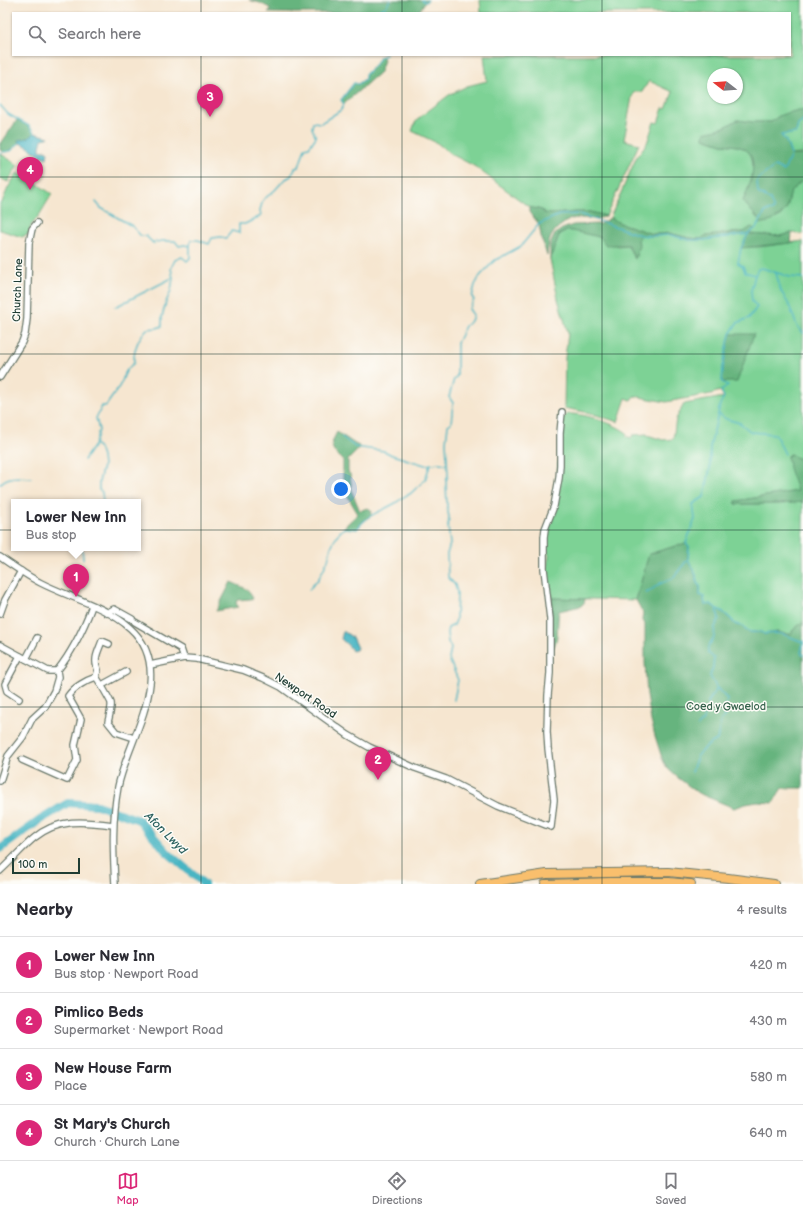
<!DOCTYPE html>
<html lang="en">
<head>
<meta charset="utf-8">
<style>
	body { margin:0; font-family:"Balsamiq Sans",sans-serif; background:#f2f2f3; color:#2b2b33 }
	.compass { position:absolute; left:707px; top:68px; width:36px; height:36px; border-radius:50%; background:#fff; box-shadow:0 1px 3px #0004; rotate:287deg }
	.scale { position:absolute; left:12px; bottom:10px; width:68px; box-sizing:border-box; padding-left:4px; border:2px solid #1f3d34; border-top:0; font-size:11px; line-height:14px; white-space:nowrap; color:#1f3d34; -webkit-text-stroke:3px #fdfcf7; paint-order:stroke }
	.you { position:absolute; left:341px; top:489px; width:14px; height:14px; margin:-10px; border:3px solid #fff; border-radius:50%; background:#1a73e8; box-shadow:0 0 0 6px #1a73e833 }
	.badge { display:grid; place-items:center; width:26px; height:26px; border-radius:50%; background:#db2777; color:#fff; font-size:13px; font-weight:700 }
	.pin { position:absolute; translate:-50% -33px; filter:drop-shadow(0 1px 2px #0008) }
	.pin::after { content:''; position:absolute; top:21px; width:14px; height:12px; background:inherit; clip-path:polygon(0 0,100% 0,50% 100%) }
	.popup { position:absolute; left:11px; top:499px; width:130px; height:52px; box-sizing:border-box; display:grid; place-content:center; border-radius:0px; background:#fff; filter:drop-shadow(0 1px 3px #0005); font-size:13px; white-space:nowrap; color:#7c7c81 }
	.popup b { font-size:15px; color:#2b2b33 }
	.popup::after { content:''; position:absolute; left:50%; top:100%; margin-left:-8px; border:8px solid transparent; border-top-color:#fff }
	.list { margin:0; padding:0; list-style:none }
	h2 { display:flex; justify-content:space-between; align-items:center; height:52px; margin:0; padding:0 16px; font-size:17px }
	h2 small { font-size:13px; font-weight:400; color:#7c7c81 }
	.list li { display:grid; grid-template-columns:26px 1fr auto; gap:12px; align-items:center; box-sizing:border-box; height:56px; padding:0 16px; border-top:1px solid #e1e1e2 }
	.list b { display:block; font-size:15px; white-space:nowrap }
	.list p { margin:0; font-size:13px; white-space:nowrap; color:#7c7c81 }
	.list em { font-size:13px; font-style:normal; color:#7c7c81 }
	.icon { flex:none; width:22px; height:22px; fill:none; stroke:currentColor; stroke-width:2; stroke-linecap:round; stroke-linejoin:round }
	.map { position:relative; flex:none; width:803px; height:884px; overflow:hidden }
	.search { position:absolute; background:#fff; box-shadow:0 1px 3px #0004; left:12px; right:12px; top:12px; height:44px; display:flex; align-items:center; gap:10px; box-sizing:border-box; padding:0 14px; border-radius:0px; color:#7c7c81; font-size:15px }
	.sheet { height:276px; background:#fff }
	nav { display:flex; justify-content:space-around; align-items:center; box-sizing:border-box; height:56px; border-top:1px solid #e1e1e2; background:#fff; font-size:11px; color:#7c7c81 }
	nav a { display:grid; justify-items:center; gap:2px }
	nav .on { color:#db2777 }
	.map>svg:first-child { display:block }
</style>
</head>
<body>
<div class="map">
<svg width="803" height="884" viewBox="0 0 803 884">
	<rect width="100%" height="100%" fill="#fdfcf7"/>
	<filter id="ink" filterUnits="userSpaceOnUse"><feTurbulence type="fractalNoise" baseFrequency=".025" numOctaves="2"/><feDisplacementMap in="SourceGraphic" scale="8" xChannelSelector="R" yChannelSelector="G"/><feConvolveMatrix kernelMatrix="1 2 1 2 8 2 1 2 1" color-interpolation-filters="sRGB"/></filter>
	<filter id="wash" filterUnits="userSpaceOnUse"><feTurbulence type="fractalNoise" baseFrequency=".012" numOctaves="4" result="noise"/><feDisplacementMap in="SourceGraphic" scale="16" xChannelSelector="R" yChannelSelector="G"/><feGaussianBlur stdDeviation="0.9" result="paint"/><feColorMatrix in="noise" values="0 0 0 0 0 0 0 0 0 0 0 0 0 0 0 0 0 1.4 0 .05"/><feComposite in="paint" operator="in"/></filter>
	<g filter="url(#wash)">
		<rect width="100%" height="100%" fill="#f6e6d0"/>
		<g fill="#7dd295" stroke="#4e8864" fill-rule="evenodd">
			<path d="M480 0H803V110L787 113 779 116 771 122H753L737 120 725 127 716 130 704 138C710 140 716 142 722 144 729 145 737 145 743 148 762 156 749 188 743 201L760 221 759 223 788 203 790 191 803 180V234L792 233 780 236 748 234 741 247H759L803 241V461L790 454 789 466 798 491 736 501V504H779L803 502V622L793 630 791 634H785L778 632 764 634 761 632C755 632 746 634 744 627L735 624 731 619 722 611 717 609 715 607 705 605 704 597 700 595V586L697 583 696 575 688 559 689 546 686 543 649 554 636 600 550 598 546 572 549 555 546 550V536L549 524 552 519 563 417C566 415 568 413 572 414 586 414 616 424 627 433L626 436 631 438 633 435 647 434V435L663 440 673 439 676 419 684 404 724 397 720 391 711 394 666 402 634 396 631 400 626 398 618 422 590 413 564 408 565 358 568 333 558 299 550 259 559 235 567 230 575 231 600 237 618 246 628 245 631 252 635 259 639 245 638 240 640 235 651 236 671 235 689 240H704L744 232 726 233 701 239 689 238 669 233 661 234H652L620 223 610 218 637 156 647 143 654 122 658 123 663 108 666 109 673 92 649 81 642 92H634L632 97 624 140 639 144 606 216 590 212H578L550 214 544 213 542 210 529 207 474 166 451 154 437 143 412 131 415 123 420 117 449 95 467 86 487 81 484 55H790V13H481ZM713 74H737V98H713Z"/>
			<path d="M803 121V155L800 154 791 155 786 141 781 135 796 133 798 125Z"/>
			<path d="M0 154H1L18 165 8 182 0 178Z"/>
			<path d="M17 173 33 181 52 194 40 214 31 226 28 235H26L22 237 0 230V203L2 202 8 188Z"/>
		</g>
		<g fill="#66b47e" stroke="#427859">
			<path d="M249 0H428L425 2 418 13H268L270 12V8L260 3Z"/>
			<path d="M380 57H383L384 60 380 72 344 104 341 100 354 83 358 84 365 79V75L378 61Z"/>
			<path d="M799 110H803V121L798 125 796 133 781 135 786 141 791 155H803V180L791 191 787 208 780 216 772 221 759 224 760 221 743 201C749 188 762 156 743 148 737 145 729 145 722 144 716 142 710 140 704 138L705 132 725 127 737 120 753 122H771L779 116 787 113Z"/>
			<path d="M17 120 29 126 34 133 28 138 18 140 19 143C13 148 8 155 0 150V145Z"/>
			<path d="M529 207 542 210 544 213 550 214 578 212H590L606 216C594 222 583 216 571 219 569 220 565 222 563 224 550 232 548 242 547 256L541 236 539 224 529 212Z"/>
			<path d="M610 218 620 223 652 234H661L669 233 689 238 701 239 705 236 744 232 751 227 755 229 749 234 780 236 792 233 791 243 741 248 748 234 704 240H689L671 235 651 236 641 235 638 240 639 245 635 259 628 245H606L600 237 567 230 559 235 550 259V245L555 234 562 229 573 225 600 224Z"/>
			<path d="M730 334H754L737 382H722L723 367Z"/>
			<path d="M337 432 355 444 359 446 357 451 348 460V472L350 474 352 492 360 511C365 509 368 506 372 511L371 515 363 521 357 529 344 528 345 526 358 514 344 490 343 481V460C331 449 329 447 337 432Z"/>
			<path d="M790 454 803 461V502L779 504H736V501L797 491C795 484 792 477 790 471 788 466 789 462 787 457Z"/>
			<path d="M686 543 689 546 688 559 696 575 697 583 700 586V595L704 597 705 605 711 604 717 609 722 611 731 619 735 624 744 627C747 636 758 629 764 634L778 632 785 634H791L793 630 803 622V788H782L773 803 757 802 746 804 734 808 698 793 677 777 667 768 662 758 655 736 651 721 647 695 645 663V624L642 619 643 613 636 600 649 554Z"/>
			<path d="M231 582C239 586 250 588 253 598L251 599 237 600 236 603 238 607 216 611Z"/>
			<path d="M550 598 585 599 584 603 581 606 559 611C557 622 559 640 553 648Z"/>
		</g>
		<g fill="#48b5c3" stroke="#34797c">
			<path d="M34 133 49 137 47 138 42 139 40 147V150L43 151 46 150 48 152 47 158C36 155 29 145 19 143L18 140 28 138Z"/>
			<path d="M343 631 352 637 357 648 356 650 352 651C350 646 344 642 341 639Z"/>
		</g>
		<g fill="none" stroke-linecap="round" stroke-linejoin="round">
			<g stroke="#48b5c3" stroke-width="1.5">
				<path d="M422 0 423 1 425 2 428 0"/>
				<path d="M380 13V9L386 7 390 0"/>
				<path d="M0 105 8 114 29 126 34 133"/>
				<path d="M803 121 798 125 796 133 781 135 786 141 791 155 784 171 775 166 757 180 758 193 770 200 774 210 766 211 756 228 748 234 741 248 738 263 743 266 745 272 755 275 751 291 752 301 757 307 749 318 737 323 730 334 723 367 722 382 728 386 721 391 724 397 720 404 718 414 710 447V469L704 497 693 504 695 519 686 543 689 546 688 559 696 575 697 583 700 586V595L704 597 705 605 711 604 717 609 722 611 731 619 735 624 744 627C746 634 755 632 761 632L764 634C783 631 786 636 803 642"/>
				<path d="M0 154 3 152 11 151 19 143"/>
				<path d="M96 202 101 208 132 226 141 236H146L153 243 161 241H175L179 246 184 245 190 246"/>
				<path d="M776 273 781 291 789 305 797 326 803 333"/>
				<path d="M755 275 758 269 762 268 790 277 803 278"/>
				<path d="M115 307 172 278"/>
				<path d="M719 414 726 419 740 423 751 432 775 434 785 454"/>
				<path d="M342 437 355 447 384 451 392 455 425 465 439 463 446 464"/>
				<path d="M95 444 99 448 102 457 103 466 99 482V490L102 492 103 502"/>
				<path d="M84 460 95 444 99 430 96 418 102 406H106C111 398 118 390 122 381 125 373 126 369 134 363 133 351 138 338 147 329L157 328 162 326V317L166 302 171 291 173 278 171 268 175 260 182 257 187 261 190 258V246L191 240H198L209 244 212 238 220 237 226 238 232 231 239 233V224H245L261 216 260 210 263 200 275 190 284 180 291 176 295 168 299 167 305 148 309 147 316 137 312 128 313 122 321 123 341 110 344 104 341 100 354 83 358 84 365 79V75L378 61 380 57 386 55"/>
				<path d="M0 484C8 475 20 477 31 478"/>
				<path d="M82 548 83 559"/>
				<path d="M309 590 315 582 318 580 328 560 331 547 337 535 344 528 357 529C369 513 381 512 397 502 401 499 405 495 410 494L425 480 430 465"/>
				<path d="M646 593 650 591 659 584 673 578 688 559"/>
				<path d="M803 643 801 653 803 655"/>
				<path d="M454 700 458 680 449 659 451 648 448 642 447 632 448 628 454 625 456 620 457 592 455 585 448 577 447 554 450 544 448 526 449 517 447 507 446 481 448 475 446 442 448 425 451 423 453 403 449 397 454 379 457 376V343L465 326 471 321 473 315 469 309 474 300 472 297 475 285 480 276 494 261 521 246 539 224 559 215 579 214 640 235 651 236 671 235 689 240H704L748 234"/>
				<path d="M698 726 704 720V717L708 707V702L717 689"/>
				<path d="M692 772C696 755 701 748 717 740L721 720 724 717 727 699 716 687 710 676 713 667 714 658 708 653V647L714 637 715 627 719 619 717 610"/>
			</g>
			<path stroke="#48b5c3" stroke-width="8" d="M0 849 40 820 68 803 97 805 139 820 168 853 204 884"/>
		</g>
	</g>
	<g filter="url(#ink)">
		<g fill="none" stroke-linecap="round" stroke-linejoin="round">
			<defs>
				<g id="minor">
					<path d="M0 377 22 342 25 334 27 319 29 243 32 229 37 223"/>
					<path d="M0 557C13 566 27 576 41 583 68 597 108 607 130 628 178 671 128 738 118 787 112 819 113 851 115 884"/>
					<path d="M107 613 114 609 132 619"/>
					<path d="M0 614 5 600 21 571"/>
					<path d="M135 622 181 649 184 658"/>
					<path d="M0 645 48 671H57"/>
					<path d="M26 659 37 638"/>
					<path d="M150 665 184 658 197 659 243 670 263 678 281 687 348 735 369 747 415 768 446 779 498 806 551 827 554 800 548 748 547 732 548 695 550 673V619L544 569V537L545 529 554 506 559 478 560 465V433L562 412"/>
					<path d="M96 677C98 679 110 700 111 703 112 707 109 717 108 722L116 732 134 738"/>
					<path d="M96 677 98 670C93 659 98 652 102 641L109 644"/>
					<path d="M102 685 126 672"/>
					<path d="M19 699 7 691 5 684 20 656"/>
					<path d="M22 760 67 780 77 760 75 745 81 719 68 696C74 687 87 680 96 677"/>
					<path d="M0 781 8 756 23 737 32 719 45 707 54 691 58 677 57 671C73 651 83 630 92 606"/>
					<path d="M0 871C12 860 22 848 34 838 58 818 84 821 113 825"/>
				</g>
				<g id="highway">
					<path d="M480 884 547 874 668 872 728 878 774 884"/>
					<path d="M545 884 610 882H669L691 884"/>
				</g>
			</defs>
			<use href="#minor" stroke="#6a786b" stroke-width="8"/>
			<use href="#highway" stroke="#6a786b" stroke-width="10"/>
			<use href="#minor" stroke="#fff" stroke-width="5.5"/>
			<use href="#highway" stroke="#f9bf6d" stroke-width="8"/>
		</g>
	</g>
	<path fill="none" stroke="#1f3d34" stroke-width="1" stroke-opacity="0.55" d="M201 0V13M402 0V13M602 0V13M201 55V884M402 55V884M602 55V884M0 177H803M0 354H803M0 530H803M0 707H803"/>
	<g text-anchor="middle" stroke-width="3" stroke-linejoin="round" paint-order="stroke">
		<g font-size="11" fill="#1f3d34" stroke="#fdfcf7">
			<text transform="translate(17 290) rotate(-88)" y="4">Church Lane</text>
			<text transform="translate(306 695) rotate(34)" y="4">Newport Road</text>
		</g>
		<g font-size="11" fill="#36624c" stroke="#fdfcf7">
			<text x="726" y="710">Coed y Gwaelod</text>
		</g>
		<g font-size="12" font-style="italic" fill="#2b615f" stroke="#fdfcf7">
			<text transform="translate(166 833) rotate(45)" y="4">Afon Lwyd</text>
		</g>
	</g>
</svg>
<svg class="compass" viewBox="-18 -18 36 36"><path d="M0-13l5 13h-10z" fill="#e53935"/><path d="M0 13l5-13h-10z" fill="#7c7c81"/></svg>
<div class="scale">100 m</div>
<div class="you"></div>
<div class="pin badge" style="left:76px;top:597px">1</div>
<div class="popup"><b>Lower New Inn</b>Bus stop</div>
<div class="pin badge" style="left:378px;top:780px">2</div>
<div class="pin badge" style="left:210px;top:117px">3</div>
<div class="pin badge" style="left:30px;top:190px">4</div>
<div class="search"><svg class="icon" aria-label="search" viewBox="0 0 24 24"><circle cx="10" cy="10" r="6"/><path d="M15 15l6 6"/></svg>Search here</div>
</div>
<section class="sheet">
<h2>Nearby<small>4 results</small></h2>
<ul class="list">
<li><span class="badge">1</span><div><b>Lower New Inn</b><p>Bus stop · Newport Road</p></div><em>420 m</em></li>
<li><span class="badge">2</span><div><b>Pimlico Beds</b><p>Supermarket · Newport Road</p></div><em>430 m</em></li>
<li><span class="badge">3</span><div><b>New House Farm</b><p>Place</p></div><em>580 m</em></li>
<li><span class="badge">4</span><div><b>St Mary's Church</b><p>Church · Church Lane</p></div><em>640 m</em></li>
</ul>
</section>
<nav>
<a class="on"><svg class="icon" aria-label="map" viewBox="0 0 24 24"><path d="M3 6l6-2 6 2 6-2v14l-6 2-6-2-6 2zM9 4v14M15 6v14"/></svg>Map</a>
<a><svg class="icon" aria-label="directions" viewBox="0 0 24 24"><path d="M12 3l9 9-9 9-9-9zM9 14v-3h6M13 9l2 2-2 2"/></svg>Directions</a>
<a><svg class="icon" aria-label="saved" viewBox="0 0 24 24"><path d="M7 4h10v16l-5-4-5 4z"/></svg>Saved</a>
</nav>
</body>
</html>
